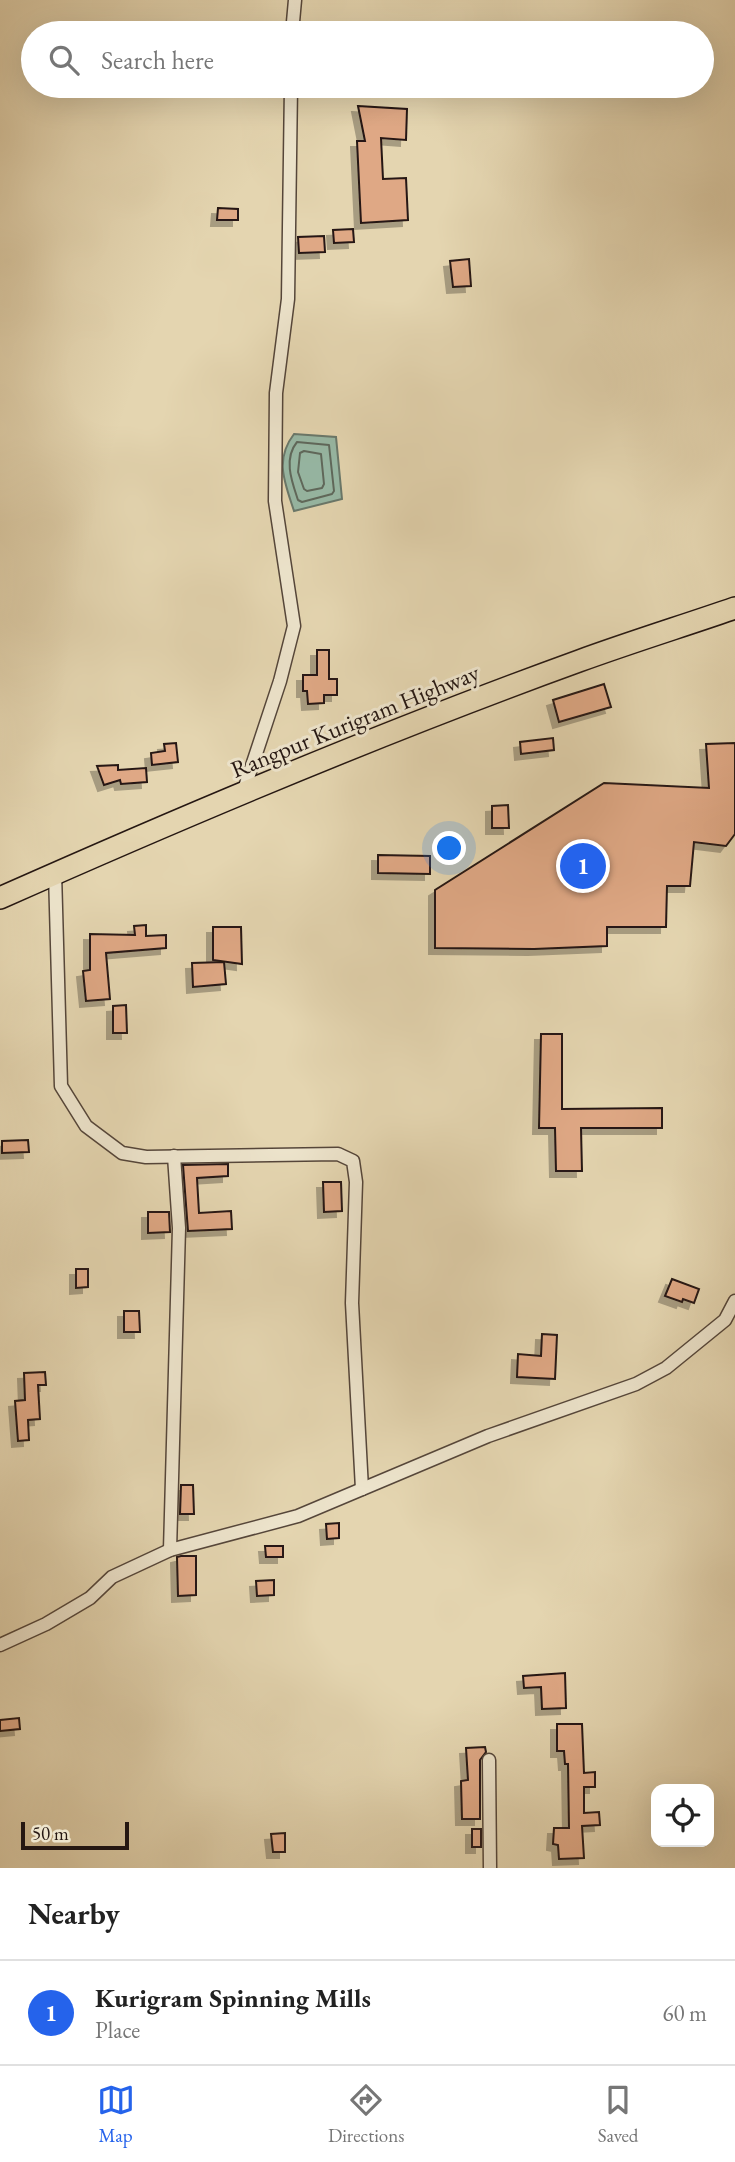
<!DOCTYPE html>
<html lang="en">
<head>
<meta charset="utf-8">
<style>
	body { margin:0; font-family:"EB Garamond",serif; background:#f6f6f6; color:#222 }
	.controls { position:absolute; right:21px; bottom:21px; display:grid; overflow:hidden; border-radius:14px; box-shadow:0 7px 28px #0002 }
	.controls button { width:63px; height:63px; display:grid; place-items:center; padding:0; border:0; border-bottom:2px solid #e0e0e0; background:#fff; color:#222; font:35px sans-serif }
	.scale { position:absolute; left:21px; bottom:18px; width:108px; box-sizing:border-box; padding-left:7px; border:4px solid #251712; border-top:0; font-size:19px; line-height:24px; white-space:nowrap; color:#251712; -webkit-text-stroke:5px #ede4cc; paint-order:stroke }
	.you { position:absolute; left:450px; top:849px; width:24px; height:24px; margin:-18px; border:5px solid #fff; border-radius:50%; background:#1a73e8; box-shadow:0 0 0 10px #1a73e833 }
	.badge { display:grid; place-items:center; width:46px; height:46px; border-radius:50%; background:#2563eb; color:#fff; font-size:23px; font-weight:700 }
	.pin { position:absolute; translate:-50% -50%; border:4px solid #fff; box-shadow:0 2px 7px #0006 }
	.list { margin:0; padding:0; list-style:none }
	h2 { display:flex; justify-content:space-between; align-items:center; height:91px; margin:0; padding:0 28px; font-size:30px }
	h2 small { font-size:23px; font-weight:400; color:#767676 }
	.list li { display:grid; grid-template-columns:46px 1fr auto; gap:21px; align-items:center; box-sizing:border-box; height:105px; padding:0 28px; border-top:2px solid #e0e0e0 }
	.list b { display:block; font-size:26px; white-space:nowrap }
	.list p { margin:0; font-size:23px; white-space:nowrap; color:#767676 }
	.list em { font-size:23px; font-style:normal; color:#767676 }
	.icon { flex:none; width:38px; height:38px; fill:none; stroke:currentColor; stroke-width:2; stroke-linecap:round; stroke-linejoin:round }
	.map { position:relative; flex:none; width:735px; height:1868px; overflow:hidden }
	.search { position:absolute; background:#fff; box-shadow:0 7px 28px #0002; left:21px; right:21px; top:21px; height:77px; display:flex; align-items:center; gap:18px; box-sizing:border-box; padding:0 24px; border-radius:38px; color:#767676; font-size:26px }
	.sheet { height:196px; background:#fff }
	nav { display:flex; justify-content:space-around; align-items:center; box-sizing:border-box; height:98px; border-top:2px solid #e0e0e0; background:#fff; font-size:19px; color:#767676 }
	nav a { display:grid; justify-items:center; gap:4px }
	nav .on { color:#2563eb }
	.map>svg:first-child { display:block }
</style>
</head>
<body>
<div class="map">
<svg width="735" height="1868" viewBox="0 0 735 1868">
	<defs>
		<filter id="shadow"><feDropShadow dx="-6" dy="6" stdDeviation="0" flood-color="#0004"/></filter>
	</defs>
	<rect width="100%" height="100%" fill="#e4d5b0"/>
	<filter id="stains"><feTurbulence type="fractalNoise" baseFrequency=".00286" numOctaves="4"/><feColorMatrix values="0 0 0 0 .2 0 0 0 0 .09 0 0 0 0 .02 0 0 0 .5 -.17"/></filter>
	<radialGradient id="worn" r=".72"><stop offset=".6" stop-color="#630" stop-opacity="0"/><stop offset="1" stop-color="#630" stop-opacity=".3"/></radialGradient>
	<path fill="#97b9a6" stroke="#69786b" stroke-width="2" d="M294 434 336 437 342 499 294 511C285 483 274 460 294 434Z"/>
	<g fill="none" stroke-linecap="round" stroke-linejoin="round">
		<g stroke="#5e685c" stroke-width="2">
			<path d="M297 442 329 445 334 491 332 494 302 502 298 500C292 482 283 459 297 442Z"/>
			<path d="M304 451 321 454 324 484 322 488 307 491 304 489 298 472 300 453Z"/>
		</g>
	</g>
	<g fill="#dfa885" stroke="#251712" stroke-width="2" filter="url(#shadow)">
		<path d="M358 106 407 109 406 140 381 138 383 179 406 178 408 220 361 223 357 141H365Z"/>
		<path d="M218 208 238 209V220H217Z"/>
		<path d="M353 229 354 242 334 243 333 230Z"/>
		<path d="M324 236 325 252 299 253 298 237Z"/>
		<path d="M469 259 471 286 453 287 450 261Z"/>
		<path d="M317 650H329V679H337V695H324V703L308 704 307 691H303V675H317Z"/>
		<path d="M604 684 611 707 559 722 553 700Z"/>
		<path d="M553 738 554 750 521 754 520 742Z"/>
		<path d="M176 743 178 762 152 765 151 753 165 751 164 744Z"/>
		<path d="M735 743V834L726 846 694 842 690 886H667L666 927H607V946L534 949 435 948V890L604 783 709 788 706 744Z"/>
		<path d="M118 765V770L146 768 147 782 121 784 120 780 104 785 97 766Z"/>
		<path d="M508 805 509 828H492V806Z"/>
		<path d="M378 855 430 856V874L378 873Z"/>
		<path d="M146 925V936L166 935V948L106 953 110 999 86 1001 83 971 90 970V934L135 935 134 926Z"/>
		<path d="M213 927H241L242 964 213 960Z"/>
		<path d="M224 962 226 984 193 987 192 963Z"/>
		<path d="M126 1005 127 1033H113V1006Z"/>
		<path d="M541 1034H562V1109L662 1108V1128H581L582 1171H556L555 1128H539Z"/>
		<path d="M28 1140 29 1152 2 1153V1141Z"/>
		<path d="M228 1164V1176L197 1178 199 1213 231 1211 232 1229 188 1231 183 1165Z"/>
		<path d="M323 1182H341L342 1211 324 1212Z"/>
		<path d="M148 1212H169L170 1232 148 1233Z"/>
		<path d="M76 1269H88V1287L76 1288Z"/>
		<path d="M672 1279 699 1289 694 1303 683 1299 682 1302 665 1296Z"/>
		<path d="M124 1311H139L140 1332H124Z"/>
		<path d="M542 1334 557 1335 555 1379 517 1377 518 1354 541 1356Z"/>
		<path d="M45 1372 46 1385H38L40 1419 28 1420 29 1440 18 1441 15 1401 25 1400 24 1373Z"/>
		<path d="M181 1485H193L194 1514H180Z"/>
		<path d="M339 1523V1538L327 1539 326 1524Z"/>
		<path d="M265 1546H283V1557H266Z"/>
		<path d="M181 1556H196V1595L178 1596 177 1557Z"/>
		<path d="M274 1580V1595L257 1596 256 1581Z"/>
		<path d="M565 1673 566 1708 542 1709 541 1687 524 1688 523 1676Z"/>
		<path d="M19 1718 20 1729 0 1731V1720Z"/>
		<path d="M557 1724H582L584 1773 595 1772V1787H584V1813L599 1812 600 1825 582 1826 584 1858 559 1859 558 1845 553 1844 554 1828H569L568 1764H565L564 1751H557Z"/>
		<path d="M485 1747 486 1752 480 1760V1819H462L461 1781 468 1780 466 1748Z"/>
		<rect x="472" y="1829" width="9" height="18"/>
		<path d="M285 1833V1852H273L271 1834Z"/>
	</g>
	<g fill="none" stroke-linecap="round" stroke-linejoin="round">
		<defs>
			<g id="minor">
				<path d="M292 33 295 0"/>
				<path d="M243 793 280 681 294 626 275 501 276 393 288 299 291 86"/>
				<path d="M55 873 61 1086 86 1126 122 1153 146 1157 338 1154 353 1161 356 1182 352 1303 362 1489"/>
				<path d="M170 1550 179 1228 174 1156"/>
				<path d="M0 1645 46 1624 90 1598 112 1577 170 1550 298 1516 488 1436 636 1384 666 1368 725 1320 735 1301"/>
				<path d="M489 1760 490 1868"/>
			</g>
			<path id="trunk" d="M0 898C191 813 383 732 579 661 631 642 683 626 735 608"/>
		</defs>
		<use href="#minor" stroke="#55463a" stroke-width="15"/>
		<use href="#trunk" stroke="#251712" stroke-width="24"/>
		<use href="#minor" stroke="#ede4cc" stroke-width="12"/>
		<use href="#trunk" stroke="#e4d5b0" stroke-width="21"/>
	</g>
	<g text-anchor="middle" stroke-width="6" stroke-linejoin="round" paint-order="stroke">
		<g font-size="24" fill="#251712" stroke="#ede4cc">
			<text transform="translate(355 721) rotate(-22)" y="8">Rangpur Kurigram Highway</text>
		</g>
	</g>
	<rect width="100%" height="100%" filter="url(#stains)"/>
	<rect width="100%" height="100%" fill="url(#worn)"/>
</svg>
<div class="controls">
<button><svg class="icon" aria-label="locate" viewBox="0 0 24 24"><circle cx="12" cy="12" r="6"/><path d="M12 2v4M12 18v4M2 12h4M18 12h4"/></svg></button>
</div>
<div class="scale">50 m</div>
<div class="you"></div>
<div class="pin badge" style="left:583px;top:866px">1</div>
<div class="search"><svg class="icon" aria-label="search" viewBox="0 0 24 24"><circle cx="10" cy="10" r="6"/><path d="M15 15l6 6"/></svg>Search here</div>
</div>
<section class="sheet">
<h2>Nearby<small></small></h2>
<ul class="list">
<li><span class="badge">1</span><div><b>Kurigram Spinning Mills</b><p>Place</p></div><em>60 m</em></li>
</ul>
</section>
<nav>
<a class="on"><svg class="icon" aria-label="map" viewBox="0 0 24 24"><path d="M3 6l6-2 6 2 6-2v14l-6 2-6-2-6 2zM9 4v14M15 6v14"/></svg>Map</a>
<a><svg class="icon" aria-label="directions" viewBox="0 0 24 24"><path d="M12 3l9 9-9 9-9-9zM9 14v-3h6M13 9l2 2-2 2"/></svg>Directions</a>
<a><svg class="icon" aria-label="saved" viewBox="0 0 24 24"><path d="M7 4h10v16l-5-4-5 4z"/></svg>Saved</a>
</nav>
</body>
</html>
